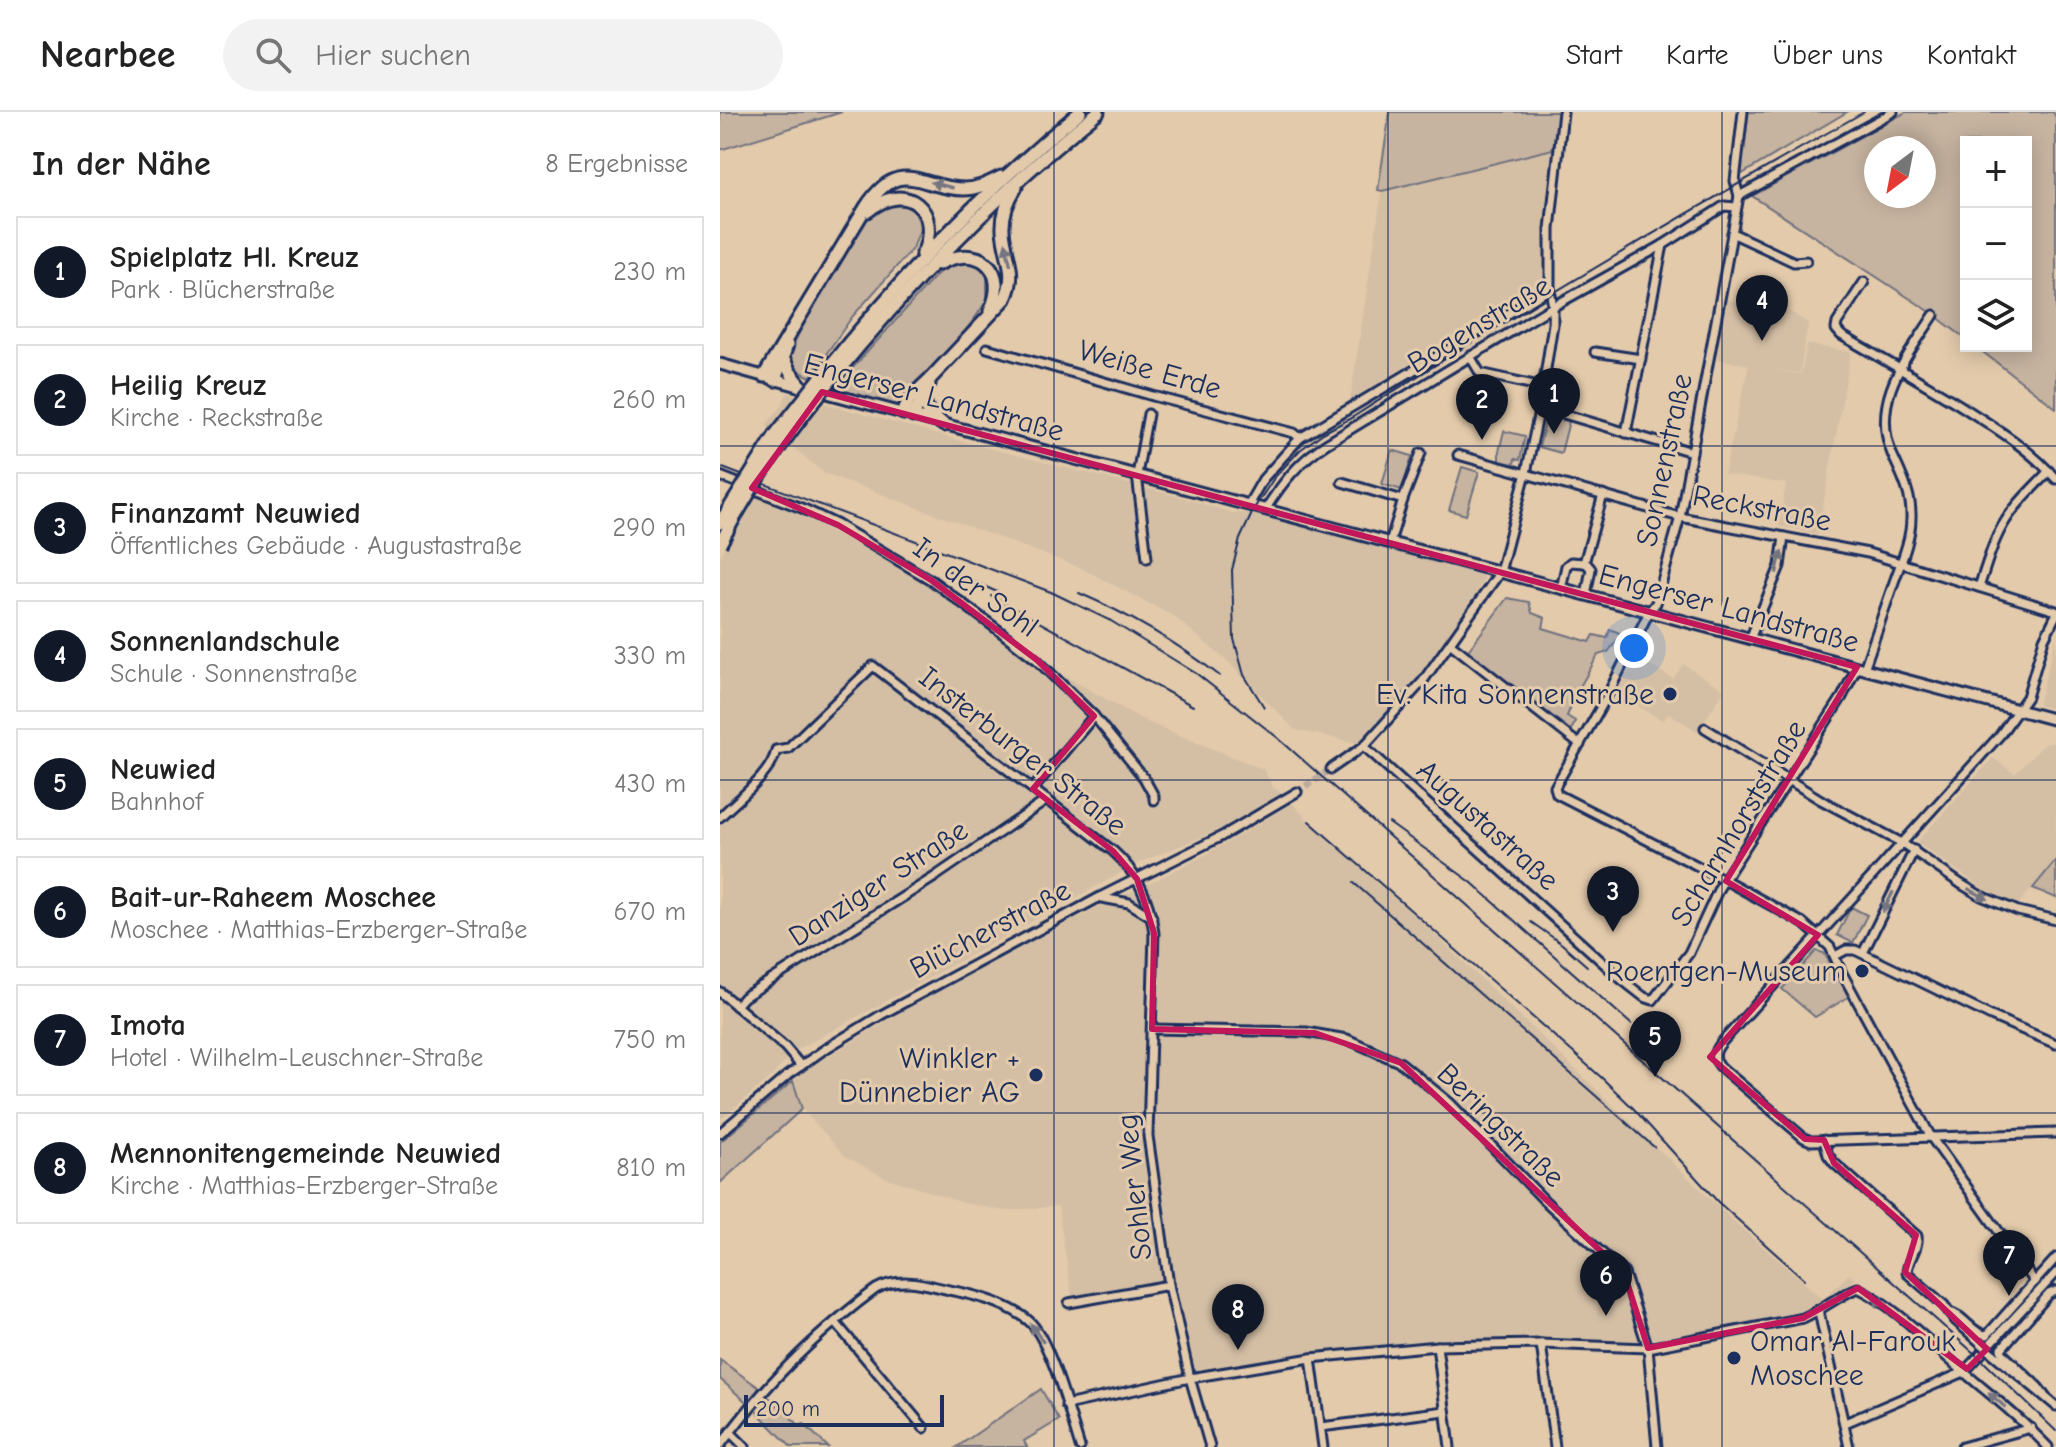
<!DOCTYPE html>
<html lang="de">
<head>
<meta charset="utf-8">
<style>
	body { margin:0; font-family:"Comic Neue",sans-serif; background:#f2f2f2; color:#222 }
	.controls { position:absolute; right:24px; top:24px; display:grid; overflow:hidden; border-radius:0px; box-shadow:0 4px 20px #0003 }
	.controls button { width:72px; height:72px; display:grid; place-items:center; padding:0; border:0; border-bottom:2px solid #e0e0e0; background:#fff; color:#222; font:40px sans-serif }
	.compass { position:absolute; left:1144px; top:24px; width:72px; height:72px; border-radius:50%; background:#fff; box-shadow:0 4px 20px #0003; rotate:212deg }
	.scale { position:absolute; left:24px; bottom:20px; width:200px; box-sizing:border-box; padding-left:8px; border:4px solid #1b2f5e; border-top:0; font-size:22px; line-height:28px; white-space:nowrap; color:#1b2f5e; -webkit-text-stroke:6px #e3caab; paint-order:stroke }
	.you { position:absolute; left:914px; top:536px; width:28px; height:28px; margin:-20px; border:6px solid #fff; border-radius:50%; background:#1a73e8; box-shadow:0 0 0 12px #1a73e833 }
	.badge { display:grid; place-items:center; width:52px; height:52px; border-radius:50%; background:#111827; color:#fff; font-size:26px; font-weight:700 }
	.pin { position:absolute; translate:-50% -66px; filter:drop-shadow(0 2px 4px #0008) }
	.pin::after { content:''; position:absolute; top:42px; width:28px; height:24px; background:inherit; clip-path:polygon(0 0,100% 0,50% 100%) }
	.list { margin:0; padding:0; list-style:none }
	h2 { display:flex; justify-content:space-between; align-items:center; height:104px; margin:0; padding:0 32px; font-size:34px }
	h2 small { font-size:26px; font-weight:400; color:#767676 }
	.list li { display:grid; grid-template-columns:52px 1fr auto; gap:24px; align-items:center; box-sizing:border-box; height:112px; margin:0 16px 16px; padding:0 16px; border:2px solid #e0e0e0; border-radius:0px }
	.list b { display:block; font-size:30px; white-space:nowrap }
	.list p { margin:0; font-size:26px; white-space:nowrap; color:#767676 }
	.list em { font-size:26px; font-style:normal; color:#767676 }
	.icon { flex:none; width:44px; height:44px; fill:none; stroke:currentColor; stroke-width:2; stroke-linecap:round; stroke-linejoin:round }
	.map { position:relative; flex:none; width:1336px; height:1335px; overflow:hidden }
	header { display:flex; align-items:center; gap:48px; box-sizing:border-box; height:112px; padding:0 40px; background:#fff; border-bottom:2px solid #e0e0e0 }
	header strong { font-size:38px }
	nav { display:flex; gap:44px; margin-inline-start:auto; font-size:28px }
	.search { width:560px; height:72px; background:#f2f2f2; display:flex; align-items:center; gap:20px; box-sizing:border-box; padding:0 28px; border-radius:44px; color:#767676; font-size:30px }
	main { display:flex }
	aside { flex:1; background:#fff }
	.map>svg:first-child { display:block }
</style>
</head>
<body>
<header>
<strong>Nearbee</strong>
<div class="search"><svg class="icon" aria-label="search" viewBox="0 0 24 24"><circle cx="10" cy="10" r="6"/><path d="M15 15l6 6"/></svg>Hier suchen</div>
<nav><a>Start</a><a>Karte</a><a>Über uns</a><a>Kontakt</a></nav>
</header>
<main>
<aside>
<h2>In der Nähe<small>8 Ergebnisse</small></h2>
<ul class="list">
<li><span class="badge">1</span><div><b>Spielplatz Hl. Kreuz</b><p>Park · Blücherstraße</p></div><em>230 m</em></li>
<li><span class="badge">2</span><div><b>Heilig Kreuz</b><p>Kirche · Reckstraße</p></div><em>260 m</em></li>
<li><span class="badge">3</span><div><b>Finanzamt Neuwied</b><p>Öffentliches Gebäude · Augustastraße</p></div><em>290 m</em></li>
<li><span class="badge">4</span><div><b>Sonnenlandschule</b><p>Schule · Sonnenstraße</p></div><em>330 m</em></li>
<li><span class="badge">5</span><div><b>Neuwied</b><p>Bahnhof</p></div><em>430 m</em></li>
<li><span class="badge">6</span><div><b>Bait-ur-Raheem Moschee</b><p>Moschee · Matthias-Erzberger-Straße</p></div><em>670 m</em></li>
<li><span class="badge">7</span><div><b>Imota</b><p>Hotel · Wilhelm-Leuschner-Straße</p></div><em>750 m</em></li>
<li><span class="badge">8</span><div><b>Mennonitengemeinde Neuwied</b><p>Kirche · Matthias-Erzberger-Straße</p></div><em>810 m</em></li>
</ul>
</aside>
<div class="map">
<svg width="1336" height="1335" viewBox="0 0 1336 1335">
	<rect width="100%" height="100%" fill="#e3caab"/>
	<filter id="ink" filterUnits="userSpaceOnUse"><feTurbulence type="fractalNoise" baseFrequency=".0125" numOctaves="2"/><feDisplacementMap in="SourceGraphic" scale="16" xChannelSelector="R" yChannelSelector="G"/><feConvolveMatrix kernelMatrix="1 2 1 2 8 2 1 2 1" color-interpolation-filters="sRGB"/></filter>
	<g filter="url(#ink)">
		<g fill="#d4bfa5">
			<path d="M833 37 825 111 822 169 630 289 662 79Z"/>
			<path d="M1006 188 1067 198 1088 211 1080 261 1048 257 1081 262 1087 232 1131 240 1098 422 1059 414 1066 372 1004 362 1029 253 995 247Z"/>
			<path d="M67 281 241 329 461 385 513 401H544L759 460 764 466 733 526 642 632 575 618 508 550 455 505 361 456 104 361 46 313 62 294Z"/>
			<path d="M38 377 99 401 182 443 295 523 343 563 427 610 543 657 553 675 565 684 520 709 421 750 73 940 51 965 0 1008V445L13 419Z"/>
			<path d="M1336 525V598L1318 593Z"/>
			<path d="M917 545 953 567 963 552 1004 578 978 620 949 601 943 609 896 581Z"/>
			<path d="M1336 630V748L1298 792 1269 781 1197 730 1273 646 1295 662 1324 632Z"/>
			<path d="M571 690 591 712 677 786 724 831 1010 1106 1103 1187 1129 1162 1135 1167 1099 1200 928 1236 717 1234 469 1261 450 1169 352 1187 338 1094 285 1099 244 1091 164 1065 126 1045 82 997 73 969 95 952 206 885 376 796 428 772 479 746 532 716Z"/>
		</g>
		<g fill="#c6b3a0" stroke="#70717f" stroke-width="2" fill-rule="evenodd">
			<path d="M0 0H122L0 38Z"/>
			<path d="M670 0H838L833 37 662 79 658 78Z"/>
			<path d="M1025 0H1127L1017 65Z"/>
			<path d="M1186 0H1333L1336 5V296L1255 234H1306V30H1246V227L1209 199 1032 84ZM1156 36H1204V84H1156Z"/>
			<path d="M178 90 195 100 201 115 193 136 132 205 90 265 79 259 68 245C81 215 138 100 166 91 170 90 174 91 178 90Z"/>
			<path d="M246 149 260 155 267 164V188L257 203 239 227 178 293 112 279 220 159 234 150Z"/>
			<path d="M827 303 849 309 841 341 819 335Z"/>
			<path d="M784 319 805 324 800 348 795 347 794 352 779 349V339Z"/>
			<path d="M672 338 692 344 682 378 662 372Z"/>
			<path d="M742 355 759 360 746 403 729 398Z"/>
			<path d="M787 486 809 490 812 501 825 506 823 516 870 530 874 523 887 526 890 517 902 522 888 540 878 543 857 580 847 604 855 609 853 615 848 620 747 540Z"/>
			<path d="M1336 748V786L1313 776Z"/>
			<path d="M1131 795 1147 803 1133 831 1117 823Z"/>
			<path d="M1096 839 1104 841 1130 884 1095 905 1062 877Z"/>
			<path d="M73 969 82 997 0 1071V1030Z"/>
			<path d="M0 1248 37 1274 80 1314 84 1312 108 1335H71L32 1295 0 1267Z"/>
			<path d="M321 1277 339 1308 304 1329 307 1335H237Z"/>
		</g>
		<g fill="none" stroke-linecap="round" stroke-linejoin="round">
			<path stroke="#bbab9c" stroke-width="7" stroke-dasharray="7 3.5" stroke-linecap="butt" d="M577 680 611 657"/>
			<defs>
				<g id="minor">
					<path d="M1023 0 1015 69 1019 84 960 405 936 491 929 500 885 588 835 675 837 682 1005 768 1083 811 1110 835 1122 861 1211 1025 1315 1170"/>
					<path d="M1019 84 1173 0"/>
					<path d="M1012 121 1074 150 1086 149"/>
					<path d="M1144 170 1117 211 1116 217 1121 223C1160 245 1199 268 1238 292 1274 315 1308 335 1336 367"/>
					<path d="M267 236 433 284 574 321 580 326"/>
					<path d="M875 240 921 247"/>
					<path d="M750 244 760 261 823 275"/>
					<path d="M820 295 972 340"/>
					<path d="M906 321 943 133"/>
					<path d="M738 343 960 405 1148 441 1336 499"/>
					<path d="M0 364 84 397 118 413 211 468 277 517 317 548 374 604 424 666 434 684V688"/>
					<path d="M622 370 683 388"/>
					<path d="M528 393 543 367 580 326 830 177"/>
					<path d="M545 398C562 371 579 349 606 332L827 198 943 133 1004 94 1016 95"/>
					<path d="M670 430 683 388 701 341"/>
					<path d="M427 446 417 363 428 302"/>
					<path d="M1259 475C1267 452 1273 428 1286 408 1297 390 1314 375 1329 359"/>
					<path d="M841 477 846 454 851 450 864 451"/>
					<path d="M866 483 871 457 867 452 864 451 883 383"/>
					<path d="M1336 503 1324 527 1307 585 1280 623 1002 930C993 941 993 948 1003 957L1084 1026 1091 1029 1336 1021"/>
					<path d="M1030 527 1060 454 1064 425"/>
					<path d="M731 532 860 633"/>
					<path d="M1144 557C1154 528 1164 499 1174 470 1181 450 1191 428 1191 406 1192 382 1181 362 1172 342 1150 288 1187 245 1214 203"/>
					<path d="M985 616 1101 688 1182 731 1241 772 1261 784 1298 799 1336 808"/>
					<path d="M644 634 901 867 924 885 933 888 969 841 999 776 1122 585 1137 555"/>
					<path d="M611 657 644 634 703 569 780 460 806 361 820 295 833 212V195L830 177V117L843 0"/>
					<path d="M313 677 374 604"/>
					<path d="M0 705C18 687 52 662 56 638L68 636 153 554 393 739C418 761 430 789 434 821L428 1024 449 1173 470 1266 490 1335"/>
					<path d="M382 786 409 791 432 805"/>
					<path d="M1143 841 1194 738"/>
					<path d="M1115 844 1126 838H1135L1271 904 1336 932"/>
					<path d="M0 880 65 935 81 954"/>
					<path d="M16 894 24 885 213 766 327 688"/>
					<path d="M432 917 586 920 627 927 681 951 730 991 825 1089 904 1161 928 1236 937 1335"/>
					<path d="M0 1021 68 963 105 937 161 903 380 785 502 724 577 680"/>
					<path d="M1104 1028 1108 1043 1114 1051 1197 1124C1199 1137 1187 1148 1187 1161L1224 1193 1236 1209 1263 1233"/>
					<path d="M349 1191 449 1173"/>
					<path d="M1099 1200 1129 1335"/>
					<path d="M1229 1200C1244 1203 1252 1222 1267 1223L1336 1146"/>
					<path d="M115 1210 204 1316"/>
					<path d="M821 1232 835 1335"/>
					<path d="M717 1234 730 1335"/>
					<path d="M1272 1241 1336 1294"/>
					<path d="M591 1246 603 1335"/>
					<path d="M1324 1283 1318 1275 1283 1242 1281 1237 1329 1182 1336 1179"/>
					<path d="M346 1293 470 1266 591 1246 717 1234 821 1232 928 1236 1083 1206C1102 1198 1118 1183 1138 1176 1175 1194 1213 1234 1245 1261 1273 1285 1303 1308 1328 1335"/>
					<path d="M1125 1311 1244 1260 1336 1161"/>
					<path d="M601 1315 725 1299"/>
					<path d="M10 1320 25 1335"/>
					<path d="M0 1334C43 1275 98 1220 156 1177 180 1164 204 1172 229 1178 256 1183 288 1191 309 1209 330 1227 351 1306 360 1335"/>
					<path d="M1242 1335 1311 1316"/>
				</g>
				<g id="major">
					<path d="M0 252 82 275"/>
					<path d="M96 278 1336 608"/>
				</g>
				<g id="highway">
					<path d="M148 99C186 67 224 99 202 143"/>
					<path d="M219 152C259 130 290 158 270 199"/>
					<path d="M63 246 70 260 82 275"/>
					<path d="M44 264 146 95C180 43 201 77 244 77 258 77 269 71 281 65"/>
					<path d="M102 264C178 168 265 78 360 0"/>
					<path d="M55 268 67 233"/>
					<path d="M110 269C190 171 279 80 378 0"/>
					<path d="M202 285 208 299 224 313"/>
					<path d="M183 301 189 287 210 267 285 187C298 160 285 145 283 118 282 102 288 88 296 75"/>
					<path d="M193 304 209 272"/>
				</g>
			</defs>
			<use href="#minor" stroke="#1b2f5e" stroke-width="13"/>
			<use href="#major" stroke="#1b2f5e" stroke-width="15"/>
			<use href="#highway" stroke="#1b2f5e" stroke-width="17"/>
			<use href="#minor" stroke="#e3caab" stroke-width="7"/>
			<use href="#major" stroke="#e3caab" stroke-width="9"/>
			<use href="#highway" stroke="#e3caab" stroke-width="11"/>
			<g stroke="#1b2f5e" stroke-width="2">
				<path d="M0 355 331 480 391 509 477 562 558 626 1264 1250 1336 1319"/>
				<path d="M225 457 284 483"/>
				<path d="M359 481C410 503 456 530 500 564"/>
				<path d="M271 484 473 594"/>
				<path d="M544 595 524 563 514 527 512 458 520 427 535 395 554 366 580 338 603 321 633 305C800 198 971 98 1144 0"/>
				<path d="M589 709 882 966 913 996 998 1090 1084 1167"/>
				<path d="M669 711 751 770 911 912"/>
				<path d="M634 771 934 1035"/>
				<path d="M811 810 842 832 867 854"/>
			</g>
			<defs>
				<path id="minor-bridge" d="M1263 1233 1272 1241"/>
				<g id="highway-bridge">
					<path d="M0 411 56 322 102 264"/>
					<path d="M0 432C30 374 68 320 110 269"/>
				</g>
			</defs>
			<use href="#minor-bridge" stroke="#1b2f5e" stroke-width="13" stroke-linecap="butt"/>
			<use href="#highway-bridge" stroke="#1b2f5e" stroke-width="17" stroke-linecap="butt"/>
			<use href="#minor-bridge" stroke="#e3caab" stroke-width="7"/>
			<use href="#highway-bridge" stroke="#e3caab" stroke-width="11"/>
		</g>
		<defs><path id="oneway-solid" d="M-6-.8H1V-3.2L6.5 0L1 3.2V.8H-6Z" transform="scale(2)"/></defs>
		<g fill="#757581">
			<use href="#oneway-solid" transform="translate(222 73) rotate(-165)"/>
			<use href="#oneway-solid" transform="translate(288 142) rotate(-103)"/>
			<use href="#oneway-solid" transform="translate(1059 450) rotate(-77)"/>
			<use href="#oneway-solid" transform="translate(1258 782) rotate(28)"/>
			<use href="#oneway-solid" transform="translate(1168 790) rotate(116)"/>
			<use href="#oneway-solid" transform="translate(1162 1192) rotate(-143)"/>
			<use href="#oneway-solid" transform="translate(317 1221) rotate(-124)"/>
			<use href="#oneway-solid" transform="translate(1277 1288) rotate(-140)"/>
		</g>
	</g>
	<path fill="none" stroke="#c2185b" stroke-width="6" stroke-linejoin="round" d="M102 280 1137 555 1006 769 1098 823 990 945 1085 1027 1104 1028 1114 1051 1196 1123 1185 1160 1267 1237 1247 1257 1138 1176 1083 1206 928 1236 904 1161 681 951 595 921 432 917 434 821 417 767 393 739 313 677 374 604 317 548 211 468 118 413 32 376Z"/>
	<path fill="none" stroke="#1b2f5e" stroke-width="2" stroke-opacity="0.55" d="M334 0V1335M668 0V1335M1002 0V1335M0 334H1336M0 668H1336M0 1001H1336"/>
	<g fill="#1b2f5e" stroke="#e3caab" stroke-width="3">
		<circle cx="950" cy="582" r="8"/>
		<circle cx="1142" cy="859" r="8"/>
		<circle cx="316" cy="963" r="8"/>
		<circle cx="1014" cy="1246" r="8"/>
	</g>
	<g text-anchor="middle" stroke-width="6" stroke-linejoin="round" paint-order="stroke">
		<g font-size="30" fill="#1b2f5e" stroke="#e3caab">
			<text transform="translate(759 212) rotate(-31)" y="10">Bogenstraße</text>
			<text transform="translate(430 257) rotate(16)" y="10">Weiße Erde</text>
			<text transform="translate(214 285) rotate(15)" y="10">Engerser Landstraße</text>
			<text transform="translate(944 348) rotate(-78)" y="10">Sonnenstraße</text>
			<text transform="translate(1042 396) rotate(11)" y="10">Reckstraße</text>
			<text transform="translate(256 475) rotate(36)" y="10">In der Sohl</text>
			<text transform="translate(1009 496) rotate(15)" y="10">Engerser Landstraße</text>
			<text transform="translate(303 639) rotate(38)" y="10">Insterburger Straße</text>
			<text transform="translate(1018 711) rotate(-59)" y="10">Scharnhorststraße</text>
			<text transform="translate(768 713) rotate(42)" y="10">Augustastraße</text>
			<text transform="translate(158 771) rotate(-33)" y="10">Danziger Straße</text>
			<text transform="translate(270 817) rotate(-28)" y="10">Blücherstraße</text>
			<text transform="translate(781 1013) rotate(44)" y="10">Beringstraße</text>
			<text transform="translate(414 1075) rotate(-96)" y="10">Sohler Weg</text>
		</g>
		<g font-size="30" fill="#1b2f5e" stroke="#e3caab" text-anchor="end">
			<text x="934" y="592">Ev. Kita Sonnenstraße</text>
			<text x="1126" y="869">Roentgen-Museum</text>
			<text x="300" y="956">Winkler +<tspan x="300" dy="34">Dünnebier AG</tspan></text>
			<text x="1030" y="1239" text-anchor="start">Omar Al-Farouk<tspan x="1030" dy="34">Moschee</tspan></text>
		</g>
	</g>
</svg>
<div class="controls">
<button>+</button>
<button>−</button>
<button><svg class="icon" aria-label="layers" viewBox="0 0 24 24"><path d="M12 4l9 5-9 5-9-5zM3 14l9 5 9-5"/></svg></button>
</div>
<svg class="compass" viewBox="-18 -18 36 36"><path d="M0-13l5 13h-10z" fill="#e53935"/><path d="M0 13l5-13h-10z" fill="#767676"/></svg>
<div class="scale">200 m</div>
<div class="you"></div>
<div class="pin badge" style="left:834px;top:322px">1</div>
<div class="pin badge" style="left:762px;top:328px">2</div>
<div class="pin badge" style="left:893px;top:820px">3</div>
<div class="pin badge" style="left:1042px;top:229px">4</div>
<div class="pin badge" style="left:935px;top:965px">5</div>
<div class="pin badge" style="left:886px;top:1204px">6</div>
<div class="pin badge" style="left:1289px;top:1184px">7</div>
<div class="pin badge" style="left:518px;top:1238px">8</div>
</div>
</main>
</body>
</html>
